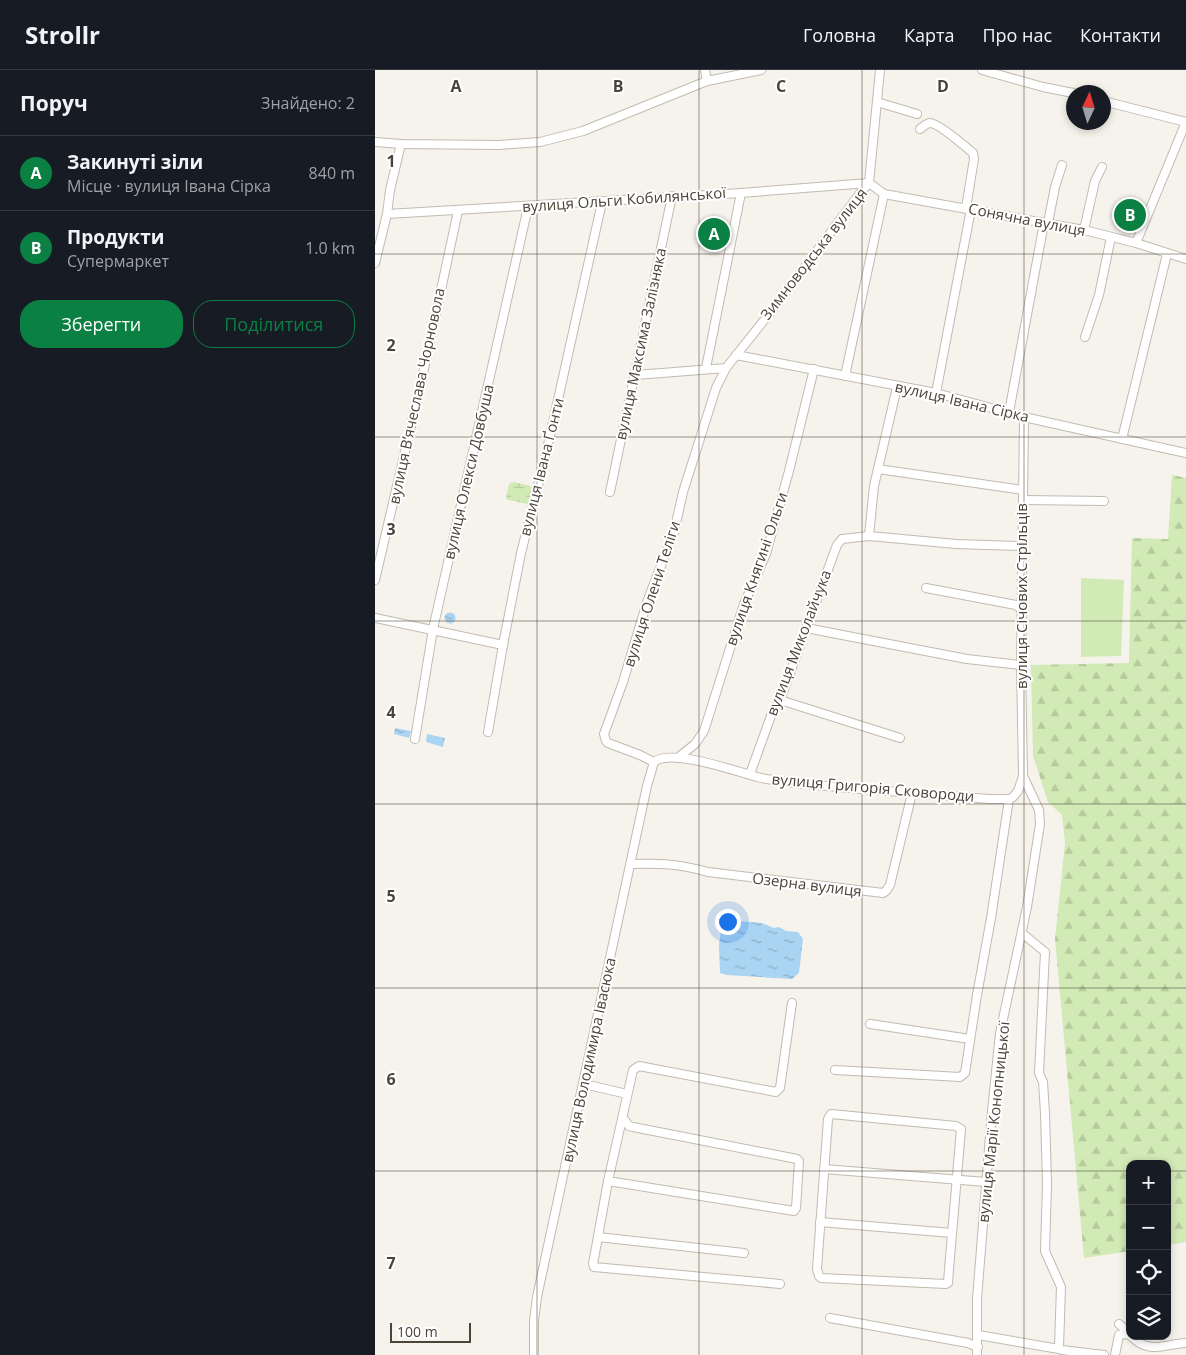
<!DOCTYPE html>
<html lang="uk">
<head>
<meta charset="utf-8">
<style>
	body { margin:0; font-family:"Open Sans",sans-serif; background:#242831; color:#f1f3f6 }
	.controls { position:absolute; right:15px; bottom:15px; display:grid; overflow:hidden; border-radius:10px; box-shadow:0 2px 8px #0003 }
	.controls button { width:45px; height:45px; display:grid; place-items:center; padding:0; border:0; border-bottom:1px solid #363941; background:#171b24; color:#f1f3f6; font:25px sans-serif }
	.compass { position:absolute; left:691px; top:15px; width:45px; height:45px; border-radius:50%; background:#171b24; box-shadow:0 2px 8px #0003; rotate:4deg }
	.scale { position:absolute; left:15px; bottom:12px; width:81px; box-sizing:border-box; padding-left:5px; border:2px solid #4b4439; border-top:0; font-size:14px; line-height:18px; white-space:nowrap; color:#4b4439; -webkit-text-stroke:4px #fff; paint-order:stroke }
	.you { position:absolute; left:352px; top:851px; width:18px; height:18px; margin:-12px; border:4px solid #fff; border-radius:50%; background:#1a73e8; box-shadow:0 0 0 8px #1a73e833 }
	.badge { display:grid; place-items:center; width:32px; height:32px; border-radius:50%; background:#0b8043; color:#fff; font-size:16px; font-weight:700 }
	.pin { position:absolute; translate:-50% -50%; border:2px solid #fff; box-shadow:0 1px 5px #0006 }
	.list { margin:0; padding:0; list-style:none }
	h2 { display:flex; justify-content:space-between; align-items:center; height:65px; margin:0; padding:0 20px; font-size:21px }
	h2 small { font-size:16px; font-weight:400; color:#9ea1a6 }
	.list li { display:grid; grid-template-columns:32px 1fr auto; gap:15px; align-items:center; box-sizing:border-box; height:75px; padding:0 20px; border-top:1px solid #363941 }
	.list b { display:block; font-size:19px; white-space:nowrap }
	.list p { margin:0; font-size:16px; white-space:nowrap; color:#9ea1a6 }
	.list em { font-size:16px; font-style:normal; color:#9ea1a6 }
	.actions { display:flex; gap:10px; padding:15px 20px }
	.actions a { flex:1; padding:11px 0; border:1px solid #0b8043; border-radius:20px; text-align:center; font-size:18px; color:#0b8043 }
	.actions .main { background:#0b8043; color:#fff }
	.icon { flex:none; width:28px; height:28px; fill:none; stroke:currentColor; stroke-width:2; stroke-linecap:round; stroke-linejoin:round }
	.map { position:relative; flex:none; width:811px; height:1285px; overflow:hidden }
	header { display:flex; align-items:center; gap:30px; box-sizing:border-box; height:70px; padding:0 25px; background:#171b24; border-bottom:1px solid #363941 }
	header strong { font-size:24px }
	nav { display:flex; gap:28px; margin-inline-start:auto; font-size:18px }
	main { display:flex }
	aside { flex:1; background:#171b24 }
	.map>svg:first-child { display:block }
</style>
</head>
<body>
<header>
<strong>Strollr</strong>
<nav><a>Головна</a><a>Карта</a><a>Про нас</a><a>Контакти</a></nav>
</header>
<main>
<aside>
<h2>Поруч<small>Знайдено: 2</small></h2>
<ul class="list">
<li><span class="badge">A</span><div><b>Закинуті зіли</b><p>Місце · вулиця Івана Сірка</p></div><em>840 m</em></li>
<li><span class="badge">B</span><div><b>Продукти</b><p>Супермаркет</p></div><em>1.0 km</em></li>
</ul>
<div class="actions"><a class="main">Зберегти</a><a>Поділитися</a></div>
</aside>
<div class="map">
<svg width="811" height="1285" viewBox="0 0 811 1285">
	<defs>
		<pattern id="forest-firs" width="22" height="20" patternUnits="userSpaceOnUse" patternTransform="scale(1.25)"><rect width="22" height="20" fill="#d2eab5"/><path d="M5 1l3.5 6h-7zM16 11l3.5 6h-7z" fill="#b6ca9c"/></pattern>
		<pattern id="wetland-marsh" width="20" height="14" patternUnits="userSpaceOnUse" patternTransform="scale(1.25)"><rect width="20" height="14" fill="#d2eab5"/><path d="M1 5h8M5 5V1M11 12h8M15 12V8" fill="none" stroke="#b6ca9c"/></pattern>
		<pattern id="water-ripples" width="26" height="14" patternUnits="userSpaceOnUse" patternTransform="scale(1.25)"><rect width="26" height="14" fill="#a9d4f2"/><path d="M2 4q2-2 4 0t4 0M15 11q2-2 4 0t4 0" fill="none" stroke="#8caec5"/></pattern>
	</defs>
	<rect width="100%" height="100%" fill="#f6f3ec"/>
	<path fill="#d2eab5" d="M706 508 749 510 746 586 706 587Z"/>
	<path fill="url(#forest-firs)" d="M797 405 811 408V1172L792 1175V1094H755V1181L709 1188 680 869 690 773 687 745 673 732 658 686 656 595 754 593 757 468 793 469Z"/>
	<path fill="url(#wetland-marsh)" d="M138 412 156 416 157 418 155 433 153 434 133 430 131 428 134 414Z"/>
	<g fill="url(#water-ripples)">
		<circle cx="75" cy="548" r="5.5"/>
		<path d="M20 658 36 661 34 668 19 664Z"/>
		<path d="M52 664 70 668 68 677 51 672Z"/>
		<path d="M354 847 363 851 387 853 399 858 404 857 411 861 423 862 428 869 424 903 417 909 352 905 345 903 344 876 347 851Z"/>
	</g>
	<g fill="none" stroke-linecap="round" stroke-linejoin="round">
		<defs>
			<g id="minor">
				<path d="M330 0 332 11"/>
				<path d="M607 0 668 17 698 23"/>
				<path d="M728 31 811 52"/>
				<path d="M502 32 542 44"/>
				<path d="M545 59C548 57 552 53 555 53 563 53 591 77 598 83L599 89 591 138"/>
				<path d="M0 72 26 74 124 75 165 72 208 61 332 11 386 0"/>
				<path d="M12 144 366 123 494 113 509 124 709 160 761 173 811 189"/>
				<path d="M673 153 680 117 687 95"/>
				<path d="M709 160 720 111 727 97"/>
				<path d="M761 173 811 52"/>
				<path d="M0 193 12 144 15 120 26 74"/>
				<path d="M710 267 724 225 736 167"/>
				<path d="M361 285 561 323 649 347 811 383"/>
				<path d="M331 298 366 123"/>
				<path d="M261 305 351 298"/>
				<path d="M470 306 509 124"/>
				<path d="M561 323 596 139"/>
				<path d="M634 342 669 153"/>
				<path d="M747 369 792 184"/>
				<path d="M503 399 648 420"/>
				<path d="M235 422 297 126"/>
				<path d="M648 430 729 431"/>
				<path d="M494 466 499 416 522 317"/>
				<path d="M0 510 44 322 83 141"/>
				<path d="M551 518 641 535 647 540"/>
				<path d="M0 548 128 575"/>
				<path d="M431 558 592 589 646 595"/>
				<path d="M405 630 525 668"/>
				<path d="M113 662 128 575 146 483 170 388 227 132"/>
				<path d="M40 669 58 559 153 137"/>
				<path d="M304 687 320 674 329 661 369 534 391 484 414 401 439 299"/>
				<path d="M279 692 265 685 233 673 231 671 229 664 248 612 272 532 299 462 308 422 341 318 351 298 402 234 486 122 494 113 505 0"/>
				<path d="M279 692C295 678 361 701 382 707 408 713 436 714 462 717 513 721 563 725 614 729H634L638 727 643 721 648 706 646 595 649 347"/>
				<path d="M375 704 397 643 405 630 462 475 467 469 494 466 581 474 647 476"/>
				<path d="M256 794C286 793 304 794 333 802L508 823 511 821 515 815 537 723"/>
				<path d="M647 863 670 882 664 1003 668 1012 670 1043 672 1114 670 1181 686 1217 684 1277V1279L687 1280 729 1285"/>
				<path d="M495 954 595 969"/>
				<path d="M460 1000 585 1007 590 1003 602 925 616 848 634 729"/>
				<path d="M209 1014 252 1024"/>
				<path d="M456 1044 581 1056 586 1059 574 1199 573 1213 571 1214 446 1208 444 1206 442 1199 453 1049Z"/>
				<path d="M248 1048 254 1056 258 1057 422 1089 424 1091 421 1138 419 1141 233 1111 258 1000 264 996 401 1022 405 1018 417 933"/>
				<path d="M449 1099 611 1112"/>
				<path d="M233 1111 218 1194 219 1197 405 1214"/>
				<path d="M445 1152 577 1163"/>
				<path d="M223 1167 369 1183"/>
				<path d="M455 1248 593 1273 603 1277"/>
				<path d="M744 1254 755 1264"/>
				<path d="M603 1265 684 1279"/>
				<path d="M756 1266C774 1285 790 1274 811 1273"/>
				<path d="M159 1285V1251L162 1227 272 716 279 692"/>
				<path d="M602 1285V1229L617 1041 625 963 652 837 665 754 664 740 648 706"/>
				<path d="M740 1285 744 1265 748 1264 755 1265"/>
			</g>
		</defs>
		<use href="#minor" stroke="#c2bbae" stroke-width="10"/>
		<use href="#minor" stroke="#fff" stroke-width="8"/>
	</g>
	<path fill="none" stroke="#4b4439" stroke-width="1" stroke-opacity="0.55" d="M162 0V1285M324 0V1285M487 0V1285M649 0V1285M0 184H811M0 367H811M0 551H811M0 734H811M0 918H811M0 1101H755M792 1101H811"/>
	<g text-anchor="middle" stroke-width="4" stroke-linejoin="round" paint-order="stroke">
		<g font-size="15" fill="#4b4439" stroke="#fff">
			<text transform="translate(249 130) rotate(-4)" y="5">вулиця Ольги Кобилянської</text>
			<text transform="translate(652 150) rotate(11)" y="5">Сонячна вулиця</text>
			<text transform="translate(439 184) rotate(-52)" y="5">Зимноводська вулиця</text>
			<text transform="translate(266 274) rotate(-78)" y="5">вулиця Максима Залізняка</text>
			<text transform="translate(42 326) rotate(-78)" y="5">вулиця Вʼячеслава Чорновола</text>
			<text transform="translate(587 332) rotate(13)" y="5">вулиця Івана Сірка</text>
			<text transform="translate(167 397) rotate(-76)" y="5">вулиця Івана Ґонти</text>
			<text transform="translate(94 402) rotate(-77)" y="5">вулиця Олекси Довбуша</text>
			<text transform="translate(382 499) rotate(-71)" y="5">вулиця Княгині Ольги</text>
			<text transform="translate(277 524) rotate(-72)" y="5">вулиця Олени Теліги</text>
			<text transform="translate(647 526) rotate(-90)" y="5">вулиця Січових Стрільців</text>
			<text transform="translate(424 573) rotate(-69)" y="5">вулиця Миколайчука</text>
			<text transform="translate(498 718) rotate(5)" y="5">вулиця Григорія Сковороди</text>
			<text transform="translate(432 815) rotate(7)" y="5">Озерна вулиця</text>
			<text transform="translate(214 990) rotate(-78)" y="5">вулиця Володимира Івасюка</text>
			<text transform="translate(619 1052) rotate(-84)" y="5">вулиця Марії Конопницької</text>
		</g>
	</g>
	<g font-size="16" text-anchor="middle" font-weight="bold" fill="#4b4439" stroke="#fff" stroke-width="4" stroke-linejoin="round" paint-order="stroke">
		<text x="81" y="22">A</text>
		<text x="243" y="22">B</text>
		<text x="406" y="22">C</text>
		<text x="568" y="22">D</text>
		<text x="16" y="97">1</text>
		<text x="16" y="281">2</text>
		<text x="16" y="465">3</text>
		<text x="16" y="648">4</text>
		<text x="16" y="832">5</text>
		<text x="16" y="1015">6</text>
		<text x="16" y="1199">7</text>
	</g>
</svg>
<div class="controls">
<button>+</button>
<button>−</button>
<button><svg class="icon" aria-label="locate" viewBox="0 0 24 24"><circle cx="12" cy="12" r="6"/><path d="M12 2v4M12 18v4M2 12h4M18 12h4"/></svg></button>
<button><svg class="icon" aria-label="layers" viewBox="0 0 24 24"><path d="M12 4l9 5-9 5-9-5zM3 14l9 5 9-5"/></svg></button>
</div>
<svg class="compass" viewBox="-18 -18 36 36"><path d="M0-13l5 13h-10z" fill="#e53935"/><path d="M0 13l5-13h-10z" fill="#9ea1a6"/></svg>
<div class="scale">100 m</div>
<div class="you"></div>
<div class="pin badge" style="left:339px;top:164px">A</div>
<div class="pin badge" style="left:755px;top:145px">B</div>
</div>
</main>
</body>
</html>
